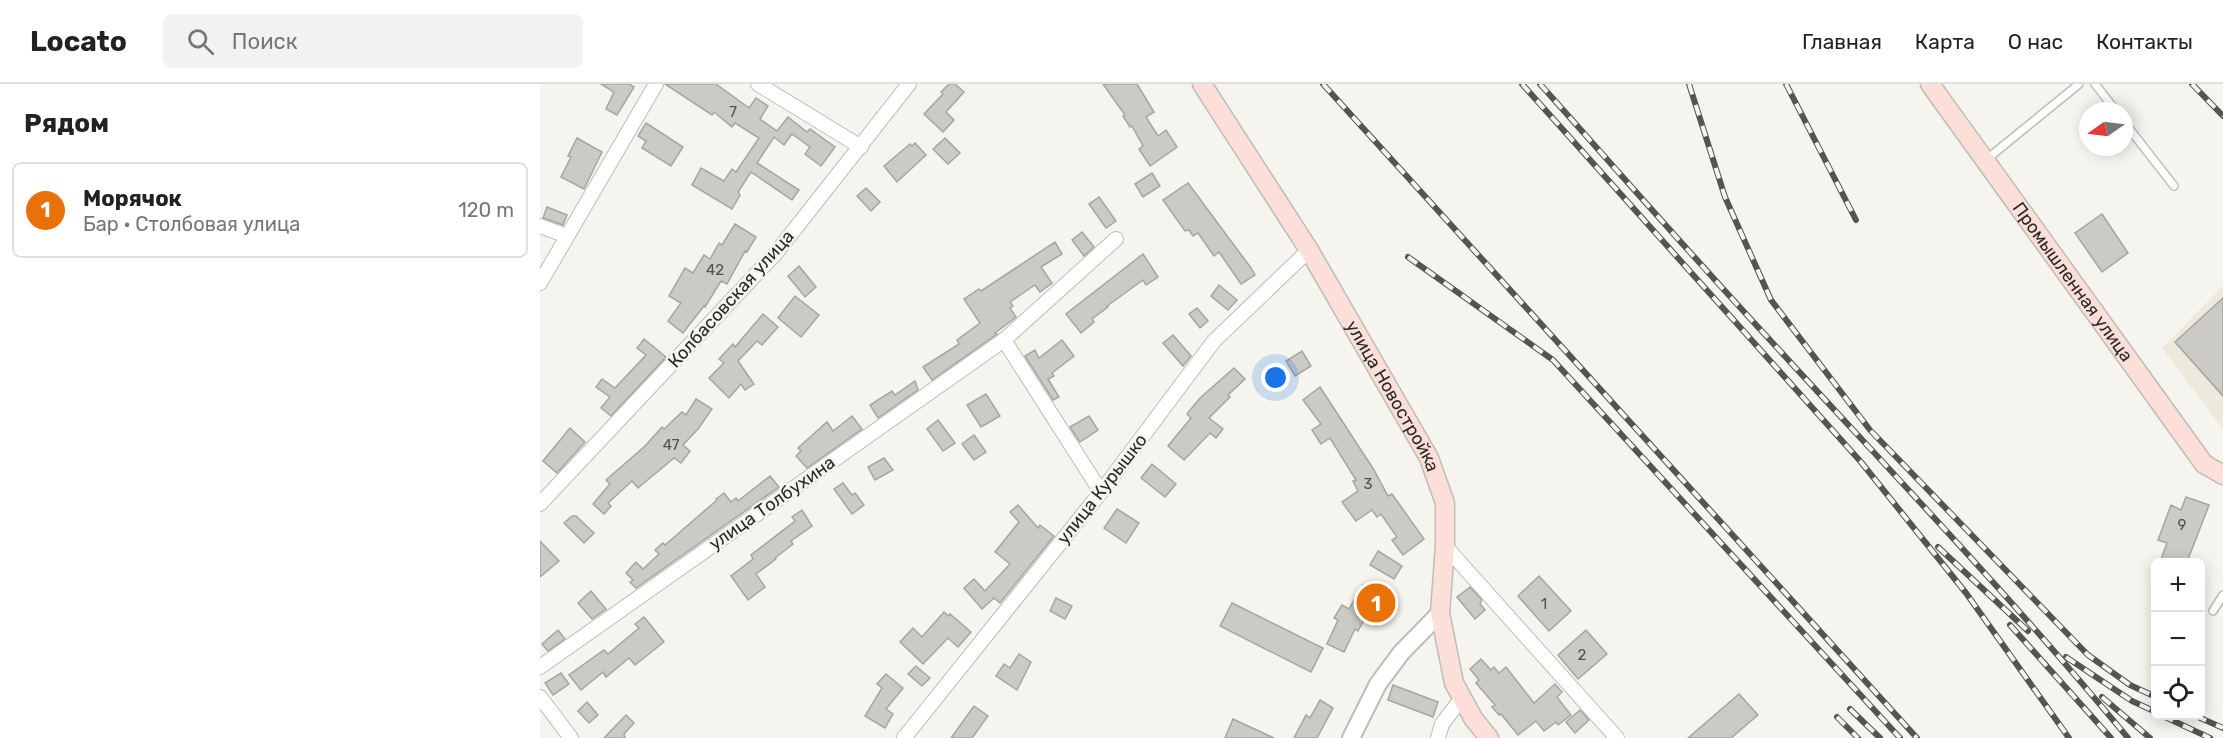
<!DOCTYPE html>
<html lang="ru">
<head>
<meta charset="utf-8">
<style>
	body { margin:0; font-family:Rubik,sans-serif; background:#f2f2f2; color:#222 }
	.controls { position:absolute; right:18px; bottom:18px; display:grid; overflow:hidden; border-radius:9px; box-shadow:0 3px 15px #0003 }
	.controls button { width:54px; height:54px; display:grid; place-items:center; padding:0; border:0; border-bottom:2px solid #e0e0e0; background:#fff; color:#222; font:30px sans-serif }
	.compass { position:absolute; left:1539px; top:18px; width:54px; height:54px; border-radius:50%; background:#fff; box-shadow:0 3px 15px #0003; rotate:256deg }
	.you { position:absolute; left:736px; top:294px; width:21px; height:21px; margin:-15px; border:4px solid #fff; border-radius:50%; background:#1a73e8; box-shadow:0 0 0 9px #1a73e833 }
	.badge { display:grid; place-items:center; width:39px; height:39px; border-radius:50%; background:#6547c0; color:#fff; font-size:20px; font-weight:700 }
	.pin { position:absolute; translate:-50% -50%; border:3px solid #fff; box-shadow:0 2px 6px #0006 }
	.list { margin:0; padding:0; list-style:none }
	h2 { display:flex; justify-content:space-between; align-items:center; height:78px; margin:0; padding:0 24px; font-size:26px }
	h2 small { font-size:20px; font-weight:400; color:#767676 }
	.list li { display:grid; grid-template-columns:39px 1fr auto; gap:18px; align-items:center; box-sizing:border-box; height:96px; margin:0 12px 12px; padding:0 12px; border:2px solid #e0e0e0; border-radius:9px }
	.list b { display:block; font-size:22px; white-space:nowrap }
	.list p { margin:0; font-size:20px; white-space:nowrap; color:#767676 }
	.list em { font-size:20px; font-style:normal; color:#767676 }
	.icon { flex:none; width:33px; height:33px; fill:none; stroke:currentColor; stroke-width:2; stroke-linecap:round; stroke-linejoin:round }
	.map { position:relative; flex:none; width:1683px; height:654px; overflow:hidden }
	header { display:flex; align-items:center; gap:36px; box-sizing:border-box; height:84px; padding:0 30px; background:#fff; border-bottom:2px solid #e0e0e0 }
	header strong { font-size:28px }
	nav { display:flex; gap:33px; margin-inline-start:auto; font-size:21px }
	.search { width:420px; height:54px; background:#f2f2f2; display:flex; align-items:center; gap:15px; box-sizing:border-box; padding:0 21px; border-radius:9px; color:#767676; font-size:22px }
	main { display:flex }
	aside { flex:1; background:#fff }
	.map>svg:first-child { display:block }
</style>
</head>
<body>
<header>
<strong>Locato</strong>
<div class="search"><svg class="icon" aria-label="search" viewBox="0 0 24 24"><circle cx="10" cy="10" r="6"/><path d="M15 15l6 6"/></svg>Поиск</div>
<nav><a>Главная</a><a>Карта</a><a>О нас</a><a>Контакты</a></nav>
</header>
<main>
<aside>
<h2>Рядом<small></small></h2>
<ul class="list">
<li><span class="badge" style="background:#e8710a">1</span><div><b>Морячок</b><p>Бар · Столбовая улица</p></div><em>120 m</em></li>
</ul>
</aside>
<div class="map">
<svg width="1683" height="654" viewBox="0 0 1683 654">
	<rect width="100%" height="100%" fill="#f6f4ef"/>
	<path fill="#ede9dd" d="M1683 202V345L1622 264Z"/>
	<g fill="#cbcac5" stroke="#a6a5a0" stroke-width="1.5">
		<path d="M61 0H89L94 3 77 31 66 25 74 8Z"/>
		<path d="M125 0H176L209 24 216 14 228 22 220 35 237 47 248 33 267 48 270 45 295 63 281 82 265 70 270 63 252 50 244 61 234 53 217 79 259 106 252 116 211 88 198 108 200 111 192 125 152 101 161 84 184 97 192 85 196 88 219 54 195 39 192 43 174 28 172 31Z"/>
		<path d="M409 0H415L424 8 406 28 414 36 403 48 384 30 403 10 401 8Z"/>
		<path d="M563 0H597L614 28 606 33 618 52 626 46 637 63 610 82 599 65 603 62 592 42 590 43 583 32 585 31Z"/>
		<path d="M106 39 143 63 131 82 102 64 106 57 98 52Z"/>
		<path d="M37 54 62 68 44 105 21 93 31 73 28 72Z"/>
		<path d="M405 54 420 69 408 80 393 65Z"/>
		<path d="M375 59 386 71 357 98 344 82 370 60 372 62Z"/>
		<path d="M612 89 620 102 603 113 595 100Z"/>
		<path d="M648 99 711 184 715 191 701 200 679 168 674 172 658 149 653 152 649 146 645 147 623 116Z"/>
		<path d="M326 104 340 118 331 127 317 112Z"/>
		<path d="M559 113 576 137 566 144 549 120Z"/>
		<path d="M7 123 27 131 23 141 3 134Z"/>
		<path d="M1562 130 1588 169 1562 188 1535 149Z"/>
		<path d="M195 140 216 153 207 168 205 167 187 200 181 197 165 223 164 222 143 249 128 237 141 219 129 212 145 184 153 189 164 171 170 175 179 159 182 161Z"/>
		<path d="M542 148 554 163 544 172 532 156Z"/>
		<path d="M515 158 522 170 501 183 512 199 500 208 495 201 470 218 473 222 470 224 476 233 455 249 457 250 392 296 383 283 419 260 417 256 440 239 424 215 439 205 441 207Z"/>
		<path d="M603 170 618 193 606 201 603 196 567 222 568 223 552 235 554 238 541 249 526 230Z"/>
		<path d="M259 182 276 203 265 213 248 192Z"/>
		<path d="M679 201 697 216 688 226 671 212Z"/>
		<path d="M255 212 279 231 261 253 238 234Z"/>
		<path d="M1683 214V312L1635 258Z"/>
		<path d="M657 224 668 237 660 244 649 230Z"/>
		<path d="M223 230 238 243 222 261 217 257 198 277 214 300 205 306 201 300 189 314 169 294 184 279 179 275 193 260 195 263Z"/>
		<path d="M633 251 651 272 643 282 623 259Z"/>
		<path d="M104 255 126 273 71 332 61 324 70 313 56 303 62 295 75 304 106 271 97 264Z"/>
		<path d="M522 256 534 272 512 289 514 292 508 295 519 313 513 316 485 272 495 266 499 274Z"/>
		<path d="M762 267 771 282 755 292 746 277Z"/>
		<path d="M694 284 705 295 688 311 690 313 669 334 683 345 676 354 670 349 644 376 628 362 651 334 647 330 660 314Z"/>
		<path d="M375 297 378 306 338 334 330 321 352 307 355 311Z"/>
		<path d="M780 303 834 386 848 412 852 410 884 455 863 471 852 456 857 453 841 430 837 433 832 426 816 437 802 418 818 407 813 397 816 396 790 354 781 360 772 346 781 340 763 316Z"/>
		<path d="M446 310 460 332 441 343 427 321Z"/>
		<path d="M156 315 172 325 158 345 143 361 150 367 141 379 134 374 98 404 92 397 68 419 71 422 64 430 53 420 70 400 66 396 105 362 122 343 124 345 142 328 146 331Z"/>
		<path d="M312 332 322 345 267 384 256 372 261 367 258 364 287 338 293 347Z"/>
		<path d="M549 332 558 346 540 358 530 343Z"/>
		<path d="M398 336 415 359 403 367 387 345Z"/>
		<path d="M30 344 45 358 17 389 3 377Z"/>
		<path d="M434 351 446 368 434 376 422 360Z"/>
		<path d="M344 374 353 386 335 396 328 383Z"/>
		<path d="M612 380 636 400 625 413 601 394Z"/>
		<path d="M230 392 239 403 96 504 90 498 93 496 86 489 96 478 103 485 119 470 115 466 123 459 125 461 177 416 176 415 184 409 191 418 196 414 198 417Z"/>
		<path d="M303 399 312 411 315 409 324 421 312 430 294 405Z"/>
		<path d="M1646 413 1669 421 1647 478H1620L1627 459 1618 456 1631 421 1641 426Z"/>
		<path d="M478 421 498 444 500 441 514 452 460 519 454 514 442 525 424 504 434 495 445 507 470 480 455 468 479 438 470 428Z"/>
		<path d="M577 425 599 439 586 459 564 444Z"/>
		<path d="M262 426 272 442 251 457 253 460 235 474 236 475 216 490 225 503 208 516 191 492 213 475 211 471 255 437 252 433Z"/>
		<path d="M32 432H36L54 449 44 459 24 439Z"/>
		<path d="M0 457 19 477 0 493Z"/>
		<path d="M838 467 862 482 854 495 830 481Z"/>
		<path d="M999 492 1031 527 1009 547 978 512Z"/>
		<path d="M823 501 850 517 841 532 830 525 818 547 815 545 804 568 787 560 798 536 794 534 802 521 809 525Z"/>
		<path d="M930 503 942 516 940 520 945 526 935 535 917 513Z"/>
		<path d="M51 507 66 525 52 535 38 519Z"/>
		<path d="M516 514 532 522 525 535 510 527Z"/>
		<path d="M692 519 783 564 771 588 680 542Z"/>
		<path d="M404 528 409 532 410 530 431 548 418 563 408 554 383 580 360 558 373 544 382 553Z"/>
		<path d="M104 533 124 558 95 581 89 574 66 593 63 588 41 606 29 591 64 566 68 570 99 544 95 540Z"/>
		<path d="M18 546 25 555 8 567 2 560Z"/>
		<path d="M1046 546 1067 570 1038 595 1018 571Z"/>
		<path d="M479 570 491 578 477 606 456 592 464 580 470 584Z"/>
		<path d="M941 575 951 586 954 583 959 589 966 583 994 619 1015 600 1022 608 1017 613 1031 631 1018 641 1016 638 1004 647 996 637 978 651 961 630 959 631 952 623 955 621 936 599 939 596 930 585Z"/>
		<path d="M376 582 390 594 382 602 368 590Z"/>
		<path d="M21 589 29 600 13 611 5 599Z"/>
		<path d="M346 590 363 604 346 625 353 630 345 644 325 632 342 604 337 600Z"/>
		<path d="M853 601 898 618 893 633 848 616Z"/>
		<path d="M1199 610 1218 631 1191 654H1148Z"/>
		<path d="M780 616 793 624 777 654H754L766 631 770 634Z"/>
		<path d="M47 618 58 631 49 639 38 627Z"/>
		<path d="M434 622 448 632 432 654H411Z"/>
		<path d="M1040 626 1049 636 1035 649 1026 638Z"/>
		<path d="M86 631 94 639 84 650 85 654H64Z"/>
		<path d="M693 635 734 654H685Z"/>
	</g>
	<g fill="none" stroke-linecap="round" stroke-linejoin="round">
		<defs>
			<g id="service">
				<path d="M1555 0 1576 27"/>
				<path d="M1584 38 1634 102"/>
				<path d="M1447 75 1539 0"/>
				<path d="M1673 527 1683 511"/>
			</g>
			<g id="minor">
				<path d="M218 0 321 63"/>
				<path d="M0 142 27 152"/>
				<path d="M0 199 116 0"/>
				<path d="M464 256 561 408"/>
				<path d="M0 420 236 169 369 0"/>
				<path d="M905 462 1077 654"/>
				<path d="M0 583 464 256 576 155"/>
				<path d="M0 613 31 654"/>
				<path d="M364 654 561 408 674 257 769 166"/>
				<path d="M898 654 902 640 922 614"/>
			</g>
			<path id="tertiary" d="M811 654 838 600 861 569 900 529"/>
			<g id="secondary">
				<path id="s1" d="M662 0 769 166 889 374 905 419V462L900 529 914 599 933 634 949 654"/>
				<path id="s2" d="M1390 0 1664 380 1683 391"/>
			</g>
		</defs>
		<use href="#service" stroke="#bebdb8" stroke-width="10"/>
		<use href="#minor" stroke="#bebdb8" stroke-width="16"/>
		<use href="#tertiary" stroke="#bebdb8" stroke-width="20"/>
		<use href="#secondary" stroke="#bebdb8" stroke-width="21"/>
		<use href="#service" stroke="#fff" stroke-width="7"/>
		<use href="#minor" stroke="#fff" stroke-width="14"/>
		<use href="#tertiary" stroke="#fff" stroke-width="16"/>
		<use href="#secondary" stroke="#fcdfd8" stroke-width="18"/>
		<defs>
			<g id="rail">
				<path d="M783 0 1377 654"/>
				<path d="M982 0 1321 378 1426 509 1529 654"/>
				<path d="M1000 0C1076 85 1152 172 1230 256 1351 388 1474 516 1588 654"/>
				<path d="M1149 0 1185 113 1231 216 1330 346 1548 571 1590 601 1616 613"/>
				<path d="M1246 0 1316 136"/>
				<path d="M1652 0 1683 32"/>
				<path d="M868 173 1013 276 1360 654"/>
				<path d="M1398 463 1488 547"/>
				<path d="M1470 541 1571 654"/>
				<path d="M1526 573 1592 617 1616 628"/>
				<path d="M1562 613 1610 654"/>
				<path d="M1310 625 1340 654"/>
				<path d="M1623 632 1670 654"/>
				<path d="M1656 632 1683 644"/>
				<path d="M1297 633 1318 654"/>
			</g>
		</defs>
		<use href="#rail" stroke="#565452" stroke-width="6"/>
		<use href="#rail" stroke="#f6f4ef" stroke-width="4" stroke-dasharray="11" stroke-linecap="butt"/>
	</g>
	<g text-anchor="middle" stroke-width="5" stroke-linejoin="round" paint-order="stroke">
		<g font-size="15" fill="#53524f">
			<text x="193" y="33">7</text>
			<text x="175" y="191">42</text>
			<text x="131" y="366">47</text>
			<text x="828" y="405">3</text>
			<text x="1642" y="446">9</text>
			<text x="1004" y="525">1</text>
			<text x="1042" y="576">2</text>
		</g>
		<g font-size="18" fill="#2b2a28" stroke="#f6f4ef">
			<text dy="6" stroke="none"><textPath href="#s2" startOffset="244">Промышленная улица</textPath></text>
			<text transform="translate(191 215) rotate(-48)" y="6">Колбасовская улица</text>
			<text dy="6" stroke="none"><textPath href="#s1" startOffset="366">улица Новостройка</textPath></text>
			<text transform="translate(562 405) rotate(-52)" y="6">улица Курышко</text>
			<text transform="translate(232 419) rotate(-35)" y="6">улица Толбухина</text>
		</g>
	</g>
</svg>
<div class="controls">
<button>+</button>
<button>−</button>
<button><svg class="icon" aria-label="locate" viewBox="0 0 24 24"><circle cx="12" cy="12" r="6"/><path d="M12 2v4M12 18v4M2 12h4M18 12h4"/></svg></button>
</div>
<svg class="compass" viewBox="-18 -18 36 36"><path d="M0-13l5 13h-10z" fill="#e53935"/><path d="M0 13l5-13h-10z" fill="#767676"/></svg>
<div class="you"></div>
<div class="pin badge" style="left:836px;top:519px;background:#e8710a">1</div>
</div>
</main>
</body>
</html>
